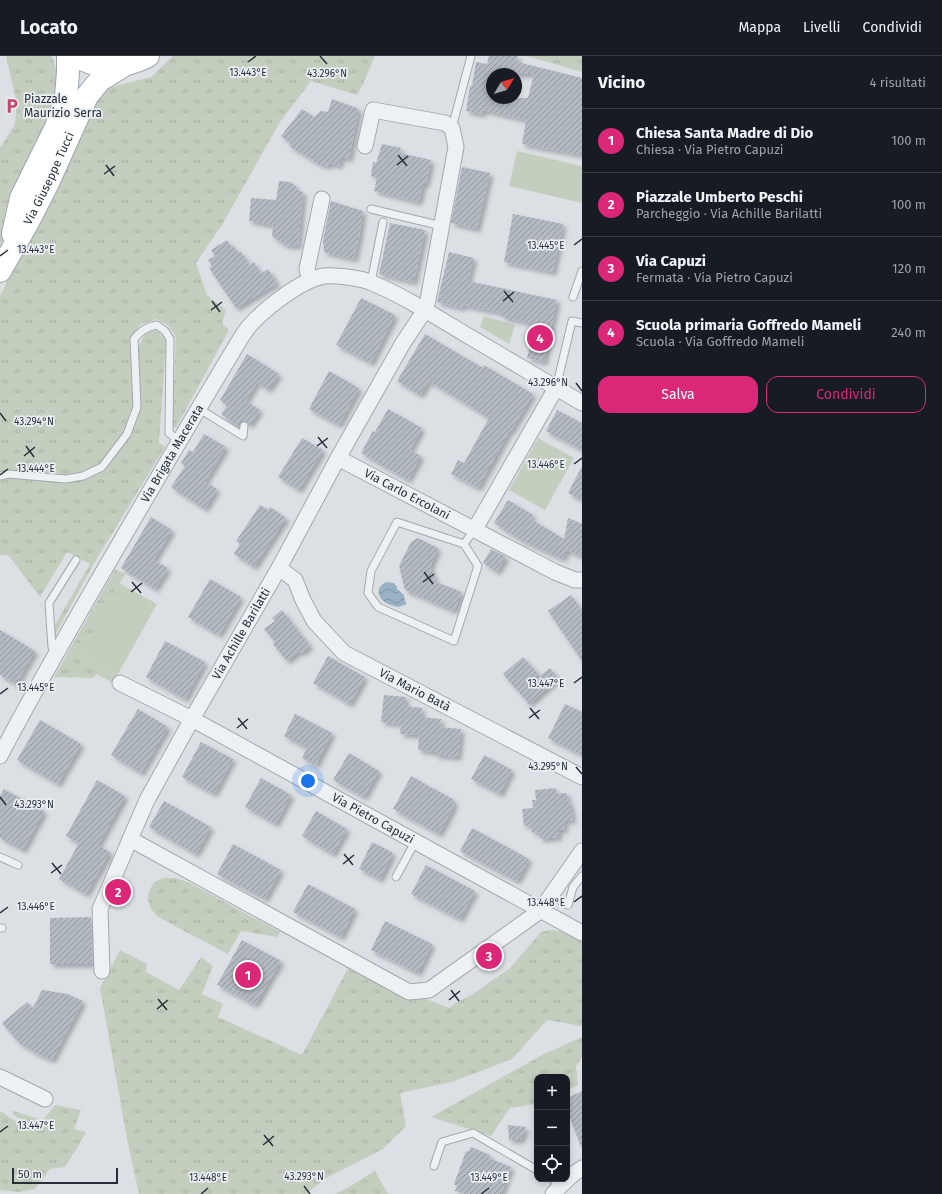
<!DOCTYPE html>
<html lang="it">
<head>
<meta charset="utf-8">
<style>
	body { margin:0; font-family:"Fira Sans",sans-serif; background:#242831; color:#f1f3f6 }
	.controls { position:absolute; right:12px; bottom:12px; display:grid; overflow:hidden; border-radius:8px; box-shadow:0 2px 6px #0003 }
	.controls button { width:36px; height:36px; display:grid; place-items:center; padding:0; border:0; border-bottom:1px solid #363941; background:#171b24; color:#f1f3f6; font:20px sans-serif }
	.compass { position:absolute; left:486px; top:12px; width:36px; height:36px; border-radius:50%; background:#171b24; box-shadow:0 2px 6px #0003; rotate:52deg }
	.scale { position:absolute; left:12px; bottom:10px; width:106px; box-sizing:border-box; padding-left:4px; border:2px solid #27303a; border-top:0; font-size:11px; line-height:14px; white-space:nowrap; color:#27303a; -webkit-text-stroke:3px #ebeff3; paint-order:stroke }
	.you { position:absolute; left:308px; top:725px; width:14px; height:14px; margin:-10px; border:3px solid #fff; border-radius:50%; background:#1a73e8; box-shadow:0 0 0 6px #1a73e833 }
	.badge { display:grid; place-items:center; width:26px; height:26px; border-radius:50%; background:#db2777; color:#fff; font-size:13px; font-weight:700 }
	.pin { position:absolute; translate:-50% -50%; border:2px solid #fff; box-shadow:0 1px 4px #0006 }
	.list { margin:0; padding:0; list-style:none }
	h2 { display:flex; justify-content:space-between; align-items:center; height:52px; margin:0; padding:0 16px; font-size:17px }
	h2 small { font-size:13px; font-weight:400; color:#9ea1a6 }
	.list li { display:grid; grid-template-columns:26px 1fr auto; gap:12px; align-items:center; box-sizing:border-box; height:64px; padding:0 16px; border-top:1px solid #363941 }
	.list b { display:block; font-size:15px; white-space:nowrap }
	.list p { margin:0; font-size:13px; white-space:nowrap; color:#9ea1a6 }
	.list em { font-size:13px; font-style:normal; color:#9ea1a6 }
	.actions { display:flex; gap:8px; padding:12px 16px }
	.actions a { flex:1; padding:9px 0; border:1px solid #db2777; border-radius:12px; text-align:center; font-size:14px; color:#db2777 }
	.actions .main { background:#db2777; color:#fff }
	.icon { flex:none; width:22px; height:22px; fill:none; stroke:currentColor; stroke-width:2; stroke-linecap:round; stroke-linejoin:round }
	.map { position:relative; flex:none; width:582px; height:1138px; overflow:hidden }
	header { display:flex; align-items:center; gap:24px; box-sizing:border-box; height:56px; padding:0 20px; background:#171b24; border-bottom:1px solid #363941 }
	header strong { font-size:19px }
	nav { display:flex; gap:22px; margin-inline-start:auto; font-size:14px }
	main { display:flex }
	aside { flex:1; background:#171b24 }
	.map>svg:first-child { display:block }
</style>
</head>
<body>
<header>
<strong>Locato</strong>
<nav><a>Mappa</a><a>Livelli</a><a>Condividi</a></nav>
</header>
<main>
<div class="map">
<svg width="582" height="1138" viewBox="0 0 582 1138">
	<defs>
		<pattern id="grass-tufts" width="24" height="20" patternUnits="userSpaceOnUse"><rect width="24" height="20" fill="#c4cebe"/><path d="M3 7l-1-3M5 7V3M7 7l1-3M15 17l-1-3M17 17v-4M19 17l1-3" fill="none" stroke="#a8b1a4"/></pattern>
		<pattern id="water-waves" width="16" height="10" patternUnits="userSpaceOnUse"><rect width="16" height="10" fill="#99b2c3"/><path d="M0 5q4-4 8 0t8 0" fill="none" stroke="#7d919f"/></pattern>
		<pattern id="building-hatch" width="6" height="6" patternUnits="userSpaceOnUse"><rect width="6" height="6" fill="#b4bac1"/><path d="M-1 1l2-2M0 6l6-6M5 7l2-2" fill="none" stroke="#92989e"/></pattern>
		<filter id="shadow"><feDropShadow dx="3.5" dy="3.5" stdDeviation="2" flood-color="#0004"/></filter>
	</defs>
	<rect width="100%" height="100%" fill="#dce0e5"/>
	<g fill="url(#grass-tufts)">
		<path d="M6 0H52L56 13 58 36 46 71 12 145 2 186 0 192V92L15 68 17 48Z"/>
		<path d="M173 0H375L362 30 357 39 311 25 280 66 223 167 196 207 207 239 226 254 222 267 229 274 176 372 172 370 176 282 168 269 156 263 140 269 130 285 136 295 145 278 157 274 166 285 159 387 165 391 93 509 55 579V569L90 508 67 496 40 541 8 499H0V240L93 51 107 32 151 21Z"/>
		<path d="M527 0H582V16L530 1Z"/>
		<path d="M115 513 125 518 80 599 117 620 113 627 96 618 94 622 54 621Z"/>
		<path d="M163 822H175L188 826 280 876 277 881 241 875 228 898 158 861 151 853 148 844 149 835 154 826Z"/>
		<path d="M550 874 560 875 582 886V970L547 964 512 1003 452 1026 400 1037 406 1070 383 1093 326 1122 306 1138H139L127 1083 100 932 120 894 147 908 146 916 179 934 201 901 213 910 202 938 223 948 218 961 302 999 348 912 449 952 457 946 473 938 510 912 541 876Z"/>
		<path d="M582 981V1001L576 1011 578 1029 567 1034V1021H537V1048L510 1052 491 1080 431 1061 542 999Z"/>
		<path d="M55 1049 81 1054 74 1073 86 1076 77 1092 65 1111 50 1113 35 1133 19 1136 0 1134V1055L26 1072H35L13 1059V1055L43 1064Z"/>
		<path d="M375 1115 388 1138H335L347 1132Z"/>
	</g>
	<g fill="#c4cebe">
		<path d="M517 95 582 110V147L509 130Z"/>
		<path d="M484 260 515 269 509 288 480 271Z"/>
		<path d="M538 382 574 402 545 454 509 434Z"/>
		<path d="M119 527 157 548 117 620 80 599Z"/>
	</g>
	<path fill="url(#water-waves)" d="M387 526 394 527 397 531V533L404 539 405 545 407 548 398 551C394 550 390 549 386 547 377 541 375 530 387 526Z"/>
	<g fill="url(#building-hatch)" fill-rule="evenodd" filter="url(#shadow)">
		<path d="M489 0H518L517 6 582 22V99L522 88 526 64 483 54 482 58 466 55 470 30H472L476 6 487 8ZM492 18H534L528 42H492Z"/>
		<path d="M332 43 359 53 349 103 341 101 339 110 330 107V110L319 108 289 90 291 88 281 80 302 53 314 61 321 55 328 56Z"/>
		<path d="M382 88 401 92 400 97 431 104 426 128H423L419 146 374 135 377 122 371 120 373 106 376 107Z"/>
		<path d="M462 111 490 117 477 173 451 167Z"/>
		<path d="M279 125 290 126 296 130 295 133 303 136 298 190 285 189 272 180 273 169 249 165 251 142 276 144Z"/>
		<path d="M331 145 363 155 359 182 354 203 324 196 323 184Z"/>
		<path d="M513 158 563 168 553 216 504 206Z"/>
		<path d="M390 167 425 174 414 226 379 218Z"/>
		<path d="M227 184 232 192 234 190 238 197 241 196 249 209 254 206 261 218 268 213 277 227 236 252 209 212 212 210 208 204 215 200 211 194Z"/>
		<path d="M449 196 474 202 468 225 557 244 544 306 527 302 535 268 502 261V257L463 249 462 252 437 246Z"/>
		<path d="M361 242 395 259 371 307 336 289Z"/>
		<path d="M425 278 483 312 484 309 533 338 511 375 510 374 478 432 451 418 458 404 464 407 489 362 429 325 420 339 397 325Z"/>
		<path d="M247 298 279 318 268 334 257 326 246 345 260 354 249 370 247 366 240 364 236 370 221 358 227 350 220 344Z"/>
		<path d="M329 315 359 332 339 369 309 353Z"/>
		<path d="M388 353 422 372 410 394 421 400 408 424 361 397 373 375 375 376Z"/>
		<path d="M557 354 582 367V394L546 375Z"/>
		<path d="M204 378 226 391 205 426 217 433 205 453 171 431 185 410 181 407 189 394 193 396Z"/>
		<path d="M302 382 323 394 299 434 278 421Z"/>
		<path d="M582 410V444L568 437Z"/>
		<path d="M508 444 533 459 531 463 564 483 568 462 582 468V493L580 500 567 494 562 503 521 484 494 467Z"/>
		<path d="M260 449 268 454 270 451 286 462 254 511 234 498 240 488 236 485Z"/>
		<path d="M151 461 172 474 154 504 168 512 155 533 121 512Z"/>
		<path d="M418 482 438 492 430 511 436 526 462 536 454 555 405 534 399 510 411 486Z"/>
		<path d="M491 493 506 501 497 516 483 507Z"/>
		<path d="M210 523 241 541 219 579 188 561Z"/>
		<path d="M571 539 582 555V605L548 555Z"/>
		<path d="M282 554 310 590 301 597 299 595 287 605 273 588 275 586 264 573 275 565 272 562Z"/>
		<path d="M0 574 35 595 16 628 0 619Z"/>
		<path d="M165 585 205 606 185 643 146 621Z"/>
		<path d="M328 600 365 621 350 648 313 627Z"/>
		<path d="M523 601 540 620 550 612 558 622 529 648 503 618Z"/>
		<path d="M384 639 406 641 405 650 422 652 421 661 441 663 440 671 461 673 458 701 435 699V696L418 694 419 679 400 678 401 668 381 666Z"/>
		<path d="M565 648 582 656V699L548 682Z"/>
		<path d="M138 653 168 671 141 717 111 699Z"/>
		<path d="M295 658 332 677 316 709 302 702 307 692 284 680Z"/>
		<path d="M40 664 81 688 58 728 17 704Z"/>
		<path d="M201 686 233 703 214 738 182 721Z"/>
		<path d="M349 697 379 715 364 741 333 724Z"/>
		<path d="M484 699 512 714 500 738 471 723Z"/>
		<path d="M411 720 454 744 453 752 439 778 393 753Z"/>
		<path d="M261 722 291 739 276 768 245 751Z"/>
		<path d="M97 724 125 740 98 789 110 796 86 838 59 823 79 787 66 780Z"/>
		<path d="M556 732V738L567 737 568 746H570L573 764 564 765 565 773 558 774 559 781 540 783 539 776 532 777 531 769 524 770 522 753 533 752 532 744H536L535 734Z"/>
		<path d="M4 733 44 755 23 794 0 782V740Z"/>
		<path d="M164 745 211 771 196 798 149 771Z"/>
		<path d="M316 755 347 773 333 798 302 780Z"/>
		<path d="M472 772 529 803 517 825 460 795Z"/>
		<path d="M372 786 393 797 380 823 359 813Z"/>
		<path d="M233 788 281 814 265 843 217 818Z"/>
		<path d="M426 809 475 835 460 863 411 838Z"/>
		<path d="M308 828 355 853 341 881 293 856Z"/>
		<path d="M91 861 93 908H50V862Z"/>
		<path d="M385 865 432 888 418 917 371 894Z"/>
		<path d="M242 884 281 905 255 949 217 929Z"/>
		<path d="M42 934 67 938 83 945 52 1004 38 998 19 987 2 967 27 946 33 952Z"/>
		<path d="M582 1035V1090L581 1091 567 1054V1042Z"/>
		<path d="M508 1069 526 1071 521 1084H509Z"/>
		<path d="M471 1091 490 1099 489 1102 511 1111 501 1138H465L455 1135 457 1130 454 1128 466 1095 468 1096Z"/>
	</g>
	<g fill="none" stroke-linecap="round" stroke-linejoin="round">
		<defs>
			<g id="service">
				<path d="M452 72 471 0"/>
				<path d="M371 153 442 170"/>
				<path d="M371 226 383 166"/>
				<path d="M573 241 582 215"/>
				<path d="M556 332 572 265 582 267"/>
				<path d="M198 352 243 380 244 370"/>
				<path d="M0 420 8 418 66 423 83 420 102 411 127 378 137 351 134 283C141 275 146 271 157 269L165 275 170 283 169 377 174 381 180 384"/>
				<path d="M464 488 478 510 454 585 378 551 368 537 371 515 397 466 464 488 475 473"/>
				<path d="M58 594 52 591 49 547 76 504"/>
				<path d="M0 801 18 809"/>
				<path d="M396 821 415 786"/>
				<path d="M551 839 568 849 573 831 582 820"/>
				<path d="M0 872H2"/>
				<path d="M434 1110 442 1086 473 1077 537 1114"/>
				<path d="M552 1123 561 1129"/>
			</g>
			<g id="minor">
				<path d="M310 224 307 213 322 143"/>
				<path id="s1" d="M338 402 555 516 575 524H582"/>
				<path d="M475 473 556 332"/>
				<path id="s2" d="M279 512 295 524 303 544 314 565 344 597 582 721"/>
				<path id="s3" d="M120 627 192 663 582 877"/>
				<path id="s4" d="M0 700C36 631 75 564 114 497 157 423 200 349 244 277 258 257 300 224 324 220 335 219 362 222 372 227 406 241 438 262 470 281 507 303 545 325 582 347"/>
				<path d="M130 783 409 936 429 934 540 855 582 795"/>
				<path id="s5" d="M102 915 100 853 147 744 192 663 279 512 338 402 403 287 425 254 428 244 456 91 452 72 445 67 373 54 365 90"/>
				<path d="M0 1021 45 1043"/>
				<path d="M553 1138C562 1128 571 1119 582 1112"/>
			</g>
			<g id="primary">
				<path d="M76 0C99 14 125 12 148 0"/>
				<path d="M13 178 21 142 56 71 66 41 68 16V0"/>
				<path id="s6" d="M0 215 28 166 47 129 87 40 100 24 123 10"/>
			</g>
		</defs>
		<use href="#service" stroke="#a2a8ae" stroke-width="9"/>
		<use href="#minor" stroke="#a2a8ae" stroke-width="17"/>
		<use href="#primary" stroke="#9ca6b0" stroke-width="24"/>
		<use href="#service" stroke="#eef1f4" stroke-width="7"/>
		<use href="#minor" stroke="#eef1f4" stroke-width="15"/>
		<use href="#primary" stroke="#fff" stroke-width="22"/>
	</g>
	<path fill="none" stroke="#27303a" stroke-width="1.5" d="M320 0 327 8M248 6 256 0M398 99 407 110M106 109 114 120M397 109 408 100M104 118 115 110M574 189 582 183M0 200 8 194M504 235 513 246M212 245 220 256M503 245 514 236M211 254 222 246M576 327 582 335M0 357 6 365M318 381 327 392M26 390 34 401M317 390 328 382M24 400 35 391M574 408 582 402M0 419 8 413M424 516 433 528M132 526 141 537M423 526 434 518M131 536 142 527M574 627 582 621M0 638 8 632M530 652 539 663M238 662 247 673M529 662 540 654M237 672 248 663M576 711 582 718M0 741 6 749M344 798 353 809M52 807 61 818M343 808 354 799M51 817 62 809M574 846 582 840M0 857 8 851M451 934 459 945M158 943 167 954M449 944 460 935M157 953 168 944M0 1076 8 1070M264 1079 273 1090M263 1089 274 1080M304 1130 310 1138M201 1138 208 1132M481 1138 489 1132"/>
	<defs>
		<symbol id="parking-bare" viewBox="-9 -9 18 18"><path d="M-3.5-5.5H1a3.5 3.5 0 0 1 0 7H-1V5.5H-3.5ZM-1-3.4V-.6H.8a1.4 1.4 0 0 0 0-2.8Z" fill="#c44767" stroke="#ebeff3" stroke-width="2.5" paint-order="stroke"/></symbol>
	</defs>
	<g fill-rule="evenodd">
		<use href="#parking-bare" x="1" y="39" width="22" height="22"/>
	</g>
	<g text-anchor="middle" stroke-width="3.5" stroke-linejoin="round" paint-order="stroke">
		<g font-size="12" fill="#27303a" stroke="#ebeff3" text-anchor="start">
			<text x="24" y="47">Piazzale<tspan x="24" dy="14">Maurizio Serra</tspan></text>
		</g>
		<g font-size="12" fill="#27303a" stroke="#ebeff3">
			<text dy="4" stroke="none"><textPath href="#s6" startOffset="105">Via Giuseppe Tucci</textPath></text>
			<text dy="4" stroke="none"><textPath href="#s4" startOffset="348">Via Brigata Macerata</textPath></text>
			<text dy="4" stroke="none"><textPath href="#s1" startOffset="78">Via Carlo Ercolani</textPath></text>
			<text dy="4" stroke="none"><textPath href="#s5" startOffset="372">Via Achille Barilatti</textPath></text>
			<text dy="4" stroke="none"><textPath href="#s2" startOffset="189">Via Mario Batà</textPath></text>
			<text dy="4" stroke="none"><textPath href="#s3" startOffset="287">Via Pietro Capuzi</textPath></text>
		</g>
	</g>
	<g font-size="10" text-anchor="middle" fill="#27303a" stroke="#ebeff3" stroke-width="3.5" stroke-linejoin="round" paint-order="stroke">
		<text x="248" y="20">13.443°E</text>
		<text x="327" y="21">43.296°N</text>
		<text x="546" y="193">13.445°E</text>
		<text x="36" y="197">13.443°E</text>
		<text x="548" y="330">43.296°N</text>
		<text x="34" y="369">43.294°N</text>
		<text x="546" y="412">13.446°E</text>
		<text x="36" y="416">13.444°E</text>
		<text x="546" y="631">13.447°E</text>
		<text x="36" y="635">13.445°E</text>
		<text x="548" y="714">43.295°N</text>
		<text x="34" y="752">43.293°N</text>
		<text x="546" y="850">13.448°E</text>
		<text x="36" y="854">13.446°E</text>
		<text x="36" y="1073">13.447°E</text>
		<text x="304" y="1124">43.293°N</text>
		<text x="208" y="1125">13.448°E</text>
		<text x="489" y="1125">13.449°E</text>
	</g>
</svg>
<div class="controls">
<button>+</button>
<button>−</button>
<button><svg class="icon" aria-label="locate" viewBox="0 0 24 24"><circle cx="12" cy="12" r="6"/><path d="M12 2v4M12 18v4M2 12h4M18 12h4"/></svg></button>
</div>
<svg class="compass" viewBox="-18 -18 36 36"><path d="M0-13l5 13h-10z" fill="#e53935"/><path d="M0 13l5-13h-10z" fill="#9ea1a6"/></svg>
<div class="scale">50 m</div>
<div class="you"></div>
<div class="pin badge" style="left:248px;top:919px">1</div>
<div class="pin badge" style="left:118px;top:836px">2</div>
<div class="pin badge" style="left:489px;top:900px">3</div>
<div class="pin badge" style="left:540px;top:282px">4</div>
</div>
<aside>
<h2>Vicino<small>4 risultati</small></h2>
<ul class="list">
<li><span class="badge">1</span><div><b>Chiesa Santa Madre di Dio</b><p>Chiesa · Via Pietro Capuzi</p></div><em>100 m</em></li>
<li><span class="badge">2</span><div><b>Piazzale Umberto Peschi</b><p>Parcheggio · Via Achille Barilatti</p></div><em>100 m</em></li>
<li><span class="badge">3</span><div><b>Via Capuzi</b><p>Fermata · Via Pietro Capuzi</p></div><em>120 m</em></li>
<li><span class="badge">4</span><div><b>Scuola primaria Goffredo Mameli</b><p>Scuola · Via Goffredo Mameli</p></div><em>240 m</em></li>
</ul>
<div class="actions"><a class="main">Salva</a><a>Condividi</a></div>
</aside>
</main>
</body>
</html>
